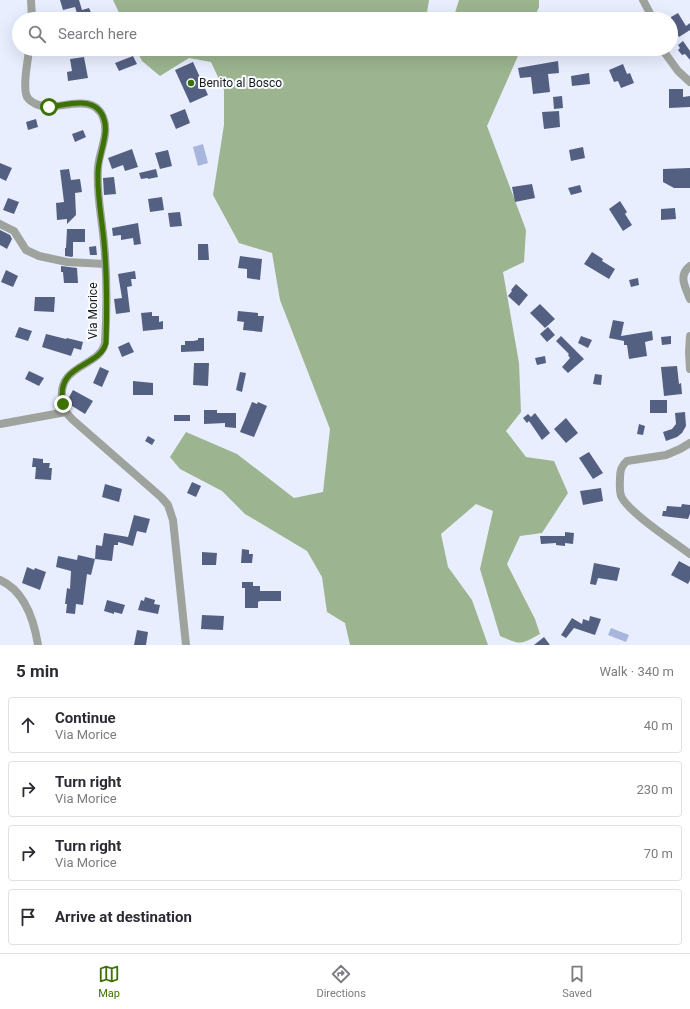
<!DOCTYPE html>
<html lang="en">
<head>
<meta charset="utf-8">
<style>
	body { margin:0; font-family:Roboto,sans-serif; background:#f7f7f7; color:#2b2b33 }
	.stop { position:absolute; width:12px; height:12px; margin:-9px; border:3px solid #3b7200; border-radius:50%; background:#fff }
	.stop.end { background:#3b7200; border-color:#fff; box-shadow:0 1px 4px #0008 }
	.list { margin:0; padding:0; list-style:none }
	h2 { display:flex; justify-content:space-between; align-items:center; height:52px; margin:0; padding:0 16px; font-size:17px }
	h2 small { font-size:13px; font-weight:400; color:#7c7c81 }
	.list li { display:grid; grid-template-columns:26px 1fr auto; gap:12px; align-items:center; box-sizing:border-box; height:56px; margin:0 8px 8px; padding:0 8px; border:1px solid #e1e1e2; border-radius:4px }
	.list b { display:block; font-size:15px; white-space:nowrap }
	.list p { margin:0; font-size:13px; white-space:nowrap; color:#7c7c81 }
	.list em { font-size:13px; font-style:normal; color:#7c7c81 }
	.icon { flex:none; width:22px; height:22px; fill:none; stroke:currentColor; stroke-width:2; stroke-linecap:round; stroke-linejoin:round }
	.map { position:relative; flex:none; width:690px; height:645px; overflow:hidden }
	.search { position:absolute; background:#fff; box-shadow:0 4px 16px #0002; left:12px; right:12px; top:12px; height:44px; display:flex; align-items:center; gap:10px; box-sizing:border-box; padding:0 14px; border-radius:22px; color:#7c7c81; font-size:15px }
	.sheet { height:308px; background:#fff }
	nav { display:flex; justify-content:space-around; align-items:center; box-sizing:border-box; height:56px; border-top:1px solid #e1e1e2; background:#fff; font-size:11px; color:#7c7c81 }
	nav a { display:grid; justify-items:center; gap:2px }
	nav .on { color:#3b7200 }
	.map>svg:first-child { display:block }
</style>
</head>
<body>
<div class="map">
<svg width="690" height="645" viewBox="0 0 690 645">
	<rect width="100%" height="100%" fill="#e8eefe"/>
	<g fill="#9cb48f">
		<path d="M113 0H429L426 19H122Z"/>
		<path d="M459 0H539V7L534 19H453Z"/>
		<path d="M136 49H521L487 126 526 230 524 262 503 272 519 363 521 412 506 431 526 457 554 461 568 493 542 533 520 536 507 564 535 619 540 634C520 645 521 645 500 636L480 569 493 511 476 504 441 534 448 567 472 600 488 645H350L345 623 327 612 322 577 307 551 245 514 222 491 180 469 170 457 186 432 237 454 294 498 323 492 330 429 280 300 272 253 239 243 213 195 224 125V90L211 62 189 58 160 76 142 61Z"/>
	</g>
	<g fill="#a8b5dc">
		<path d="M203 144 208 163 198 166 193 147Z"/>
		<path d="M611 628 629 635 626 642 608 635Z"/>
	</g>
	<g fill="#546082">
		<path d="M60 0H79L82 10 89 8 94 19H79L75 7 63 10Z"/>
		<path d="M678 13 686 26 690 23V30L679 37 674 29 671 30V17Z"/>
		<path d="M683 41 690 51V60L685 54 682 55 678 50 680 48 678 45Z"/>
		<path d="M133 56 137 64 119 71 115 63Z"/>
		<path d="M84 57 88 78 68 81 67 72 72 71 70 59Z"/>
		<path d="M558 61 559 73 548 74 550 92 533 94 531 77 520 78 518 68Z"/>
		<path d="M193 62 208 95 190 103 175 70Z"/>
		<path d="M623 64 627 74 630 73 634 83 621 88 618 81 614 82 609 70Z"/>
		<path d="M589 73 590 84 572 86 571 76Z"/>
		<path d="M669 89H683V97L690 96V107L669 108Z"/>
		<path d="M562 96 563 108 554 109 553 97Z"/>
		<path d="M185 109 190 123 176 129 170 115Z"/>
		<path d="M559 111 560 127 544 129 542 112Z"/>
		<path d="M36 119 38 127 28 130 26 122Z"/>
		<path d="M83 130 86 137 75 142 72 134Z"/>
		<path d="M583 147 585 158 571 161 569 150Z"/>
		<path d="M132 149 138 167 125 171 123 165 112 169 108 158Z"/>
		<path d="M168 150 172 166 160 169 155 153Z"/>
		<path d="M0 163 12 168 6 181 0 178Z"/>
		<path d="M690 168V188H674L663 182V169Z"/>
		<path d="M69 169 71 180 80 179 82 192 75 193 76 215 67 224V219L57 220 56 203 64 202 60 170Z"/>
		<path d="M156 169 158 177 148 179V178L141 179 139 173Z"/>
		<path d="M114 177 116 194 104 195 103 178Z"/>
		<path d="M532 184 535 198 515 202 512 187Z"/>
		<path d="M580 185 582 192 571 195 568 188Z"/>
		<path d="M162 197 164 210 150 212 148 199Z"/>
		<path d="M8 198 19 202 14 214 3 210Z"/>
		<path d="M620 201 627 212 625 214 632 225 623 231 609 209Z"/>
		<path d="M675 208 676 219 661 220V209Z"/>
		<path d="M180 212 182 226 170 227 168 213Z"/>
		<path d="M138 223 141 244 134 245 133 238 121 240V235L113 236 112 228Z"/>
		<path d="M67 229H85V242H73V256L72 257 65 256V248H66Z"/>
		<path d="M0 230 10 235 12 239 7 249 0 245Z"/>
		<path d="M198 244H208L209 260H198Z"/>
		<path d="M96 246 97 255H90L89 247Z"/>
		<path d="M592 252 603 259 602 261 615 269 609 279 584 264Z"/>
		<path d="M240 256 262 259 260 280 247 278V269L238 268Z"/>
		<path d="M61 266 77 268 78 283H64L63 272H61Z"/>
		<path d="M6 270 18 276 13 287 1 282Z"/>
		<path d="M135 271 136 279H131L132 286 127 287 130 312 116 314 114 299 122 298 118 274Z"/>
		<path d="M638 278 639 285 631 287 629 280Z"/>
		<path d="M516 284 528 295 519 306 508 296 512 291 511 290Z"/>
		<path d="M35 297H55L54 312 34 311Z"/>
		<path d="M540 304 555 319 545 328 530 313Z"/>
		<path d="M238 311 258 313V316H264L262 332 243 330 244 322 237 321Z"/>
		<path d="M152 312V316H159V322L163 321V329L143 331 141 313Z"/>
		<path d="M613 320 624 322 621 336 652 331 653 340 645 342 647 356 629 359 627 345H624V341L609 338Z"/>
		<path d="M19 327 32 331 28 341 15 337Z"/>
		<path d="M548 327 555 335 547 342 540 334Z"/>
		<path d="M46 334 66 339 67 338 83 342 81 350 74 348 71 356 42 347Z"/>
		<path d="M561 336 584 359 568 373 562 367 570 358 568 355 569 354 556 341Z"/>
		<path d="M581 336 592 340 588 348 578 343Z"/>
		<path d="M671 336V344L662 345 661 337Z"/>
		<path d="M198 338H204V351L181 352V345H185V341H193L198 340Z"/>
		<path d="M129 342 134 352 122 357 118 347Z"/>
		<path d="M545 356 546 363 537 365 535 358Z"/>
		<path d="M194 363H209L208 386 193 385Z"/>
		<path d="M677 366 679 384 681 383 682 394 664 396 661 367Z"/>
		<path d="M100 367 109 371 102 387 93 383Z"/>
		<path d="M29 371 44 378 39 386 25 379Z"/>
		<path d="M240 372 246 373 242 392 236 390Z"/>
		<path d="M595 374 602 375 601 385 593 384Z"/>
		<path d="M133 381 153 383V395H133Z"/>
		<path d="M73 390 93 401 85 414 69 404 68 399Z"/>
		<rect x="650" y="400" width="17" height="13"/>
		<path d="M252 402 257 404 258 402 267 406 254 437 240 432Z"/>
		<path d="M204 410H217V413H236V428L225 427V423L204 424Z"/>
		<path d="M685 412 686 426 682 433 677 437 666 441 663 432 672 429 676 424 675 413Z"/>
		<path d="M535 413 550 433 542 440 529 421 527 423 523 418 528 414 531 417Z"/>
		<rect x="174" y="415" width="16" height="6"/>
		<path d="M566 418 578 433 566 443 554 429Z"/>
		<path d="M639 424 645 426 643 435 637 434Z"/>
		<path d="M148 436 155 440 152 445 145 441Z"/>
		<path d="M589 452 603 473 593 479 579 458Z"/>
		<path d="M33 458 43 459V463H50L49 468H52L51 480 35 479 36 467H32Z"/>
		<path d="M192 482 201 486 196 497 187 493Z"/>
		<path d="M105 484 122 489 119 502 102 497Z"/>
		<path d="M601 488 603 501 583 505 580 491Z"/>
		<path d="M682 504 690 505V514L688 519 662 516 663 511H666L667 506 681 507Z"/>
		<path d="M134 515 150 519 146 533 137 531 133 546 118 542V545H114L112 561 95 559 91 575 87 574 83 605 76 604 75 614 66 613 67 604H65L67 588 70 589 71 571 56 567 58 556 77 560 78 555 95 559 96 545 102 546 104 533 128 537Z"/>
		<path d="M565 532 574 533 573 544 565 543V546L556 545V543L541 544 540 536H565Z"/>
		<path d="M242 549 249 550V554H253L252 563H241Z"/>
		<path d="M202 552 217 553 216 565H202Z"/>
		<path d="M679 561 690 567V580L688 584 671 575Z"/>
		<path d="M594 563 620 568 617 581 598 578 596 585 590 584Z"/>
		<path d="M27 567 34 570 35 568 46 572 40 590 22 583Z"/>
		<path d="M242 582H253V586H260V591H281V601H260L258 602V608H245V588H242Z"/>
		<path d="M145 597 155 600 154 604 160 605 158 614 138 610 141 600 144 601Z"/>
		<path d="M107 600 125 605 122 614 114 612V614L104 611Z"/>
		<path d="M202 615 224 616 223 630 201 629Z"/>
		<path d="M590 616 601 619 595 635 574 628 566 638 561 635 572 618 582 624 583 619 589 621Z"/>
		<path d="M137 630 148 632 146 645H134Z"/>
		<path d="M544 637 550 645H534Z"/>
	</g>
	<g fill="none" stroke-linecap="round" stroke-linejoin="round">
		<g stroke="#9fa39d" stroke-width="8">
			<path d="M31 0 32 19"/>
			<path d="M643 0 653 19"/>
			<path d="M29 49C28 63 23 80 26 94 27 98 30 101 34 103 54 115 92 89 103 117 110 134 99 151 98 168 96 193 102 218 104 243 107 275 107 311 105 343 100 367 58 364 62 399 63 408 66 414 73 420L161 497 168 505 173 520 186 645"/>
			<path d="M662 49 678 71 690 82"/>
			<path d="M0 224 14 231 26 250 39 256 67 262 105 264"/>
			<path d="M690 266C678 275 685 287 690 299"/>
			<path d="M690 336 689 353 690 369"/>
			<path d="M0 424 66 412"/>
			<path d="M690 443 680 449 666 455 627 461C621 466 620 471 620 478 620 484 619 490 621 496 628 512 674 542 690 554"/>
			<path d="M0 580C25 591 34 620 38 645"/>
		</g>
	</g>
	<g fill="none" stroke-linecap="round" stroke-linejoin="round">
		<path stroke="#3b7200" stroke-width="5" d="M49 107C63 106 87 97 99 110 114 127 98 153 98 172 97 196 102 219 104 242 107 275 107 310 106 343 99 369 55 362 63 404"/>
	</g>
	<circle fill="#3b7200" stroke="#fafcff" stroke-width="1.5" cx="191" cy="83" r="4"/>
	<g text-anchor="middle" stroke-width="4" stroke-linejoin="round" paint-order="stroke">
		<g font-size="12" fill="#181b20" stroke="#fafcff" text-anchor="start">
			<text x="199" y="87">Benito al Bosco</text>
		</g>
		<g font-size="12" fill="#181b20" stroke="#fafcff">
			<text transform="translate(93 311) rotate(-90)" y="4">Via Morice</text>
		</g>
	</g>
</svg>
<div class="stop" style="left:49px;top:107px"></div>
<div class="stop end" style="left:63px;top:404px"></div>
<div class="search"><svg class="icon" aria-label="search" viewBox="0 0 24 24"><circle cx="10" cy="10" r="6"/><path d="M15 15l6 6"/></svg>Search here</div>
</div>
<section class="sheet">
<h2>5 min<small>Walk · 340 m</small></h2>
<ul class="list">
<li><svg class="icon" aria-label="ahead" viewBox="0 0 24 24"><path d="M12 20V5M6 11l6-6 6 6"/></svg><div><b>Continue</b><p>Via Morice</p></div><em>40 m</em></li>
<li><svg class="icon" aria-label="right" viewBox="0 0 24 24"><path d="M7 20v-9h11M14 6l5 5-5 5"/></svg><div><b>Turn right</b><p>Via Morice</p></div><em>230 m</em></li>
<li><svg class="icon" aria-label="right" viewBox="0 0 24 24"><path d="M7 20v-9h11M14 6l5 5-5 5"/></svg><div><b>Turn right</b><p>Via Morice</p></div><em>70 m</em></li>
<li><svg class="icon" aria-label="arrive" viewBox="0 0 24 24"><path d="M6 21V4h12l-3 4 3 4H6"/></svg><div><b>Arrive at destination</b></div></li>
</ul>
</section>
<nav>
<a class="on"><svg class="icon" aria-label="map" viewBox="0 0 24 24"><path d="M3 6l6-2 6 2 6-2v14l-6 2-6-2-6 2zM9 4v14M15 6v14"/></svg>Map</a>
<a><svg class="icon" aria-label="directions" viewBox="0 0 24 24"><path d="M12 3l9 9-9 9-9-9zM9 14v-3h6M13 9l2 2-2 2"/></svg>Directions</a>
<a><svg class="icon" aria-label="saved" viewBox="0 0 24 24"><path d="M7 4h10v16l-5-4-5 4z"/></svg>Saved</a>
</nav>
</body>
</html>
